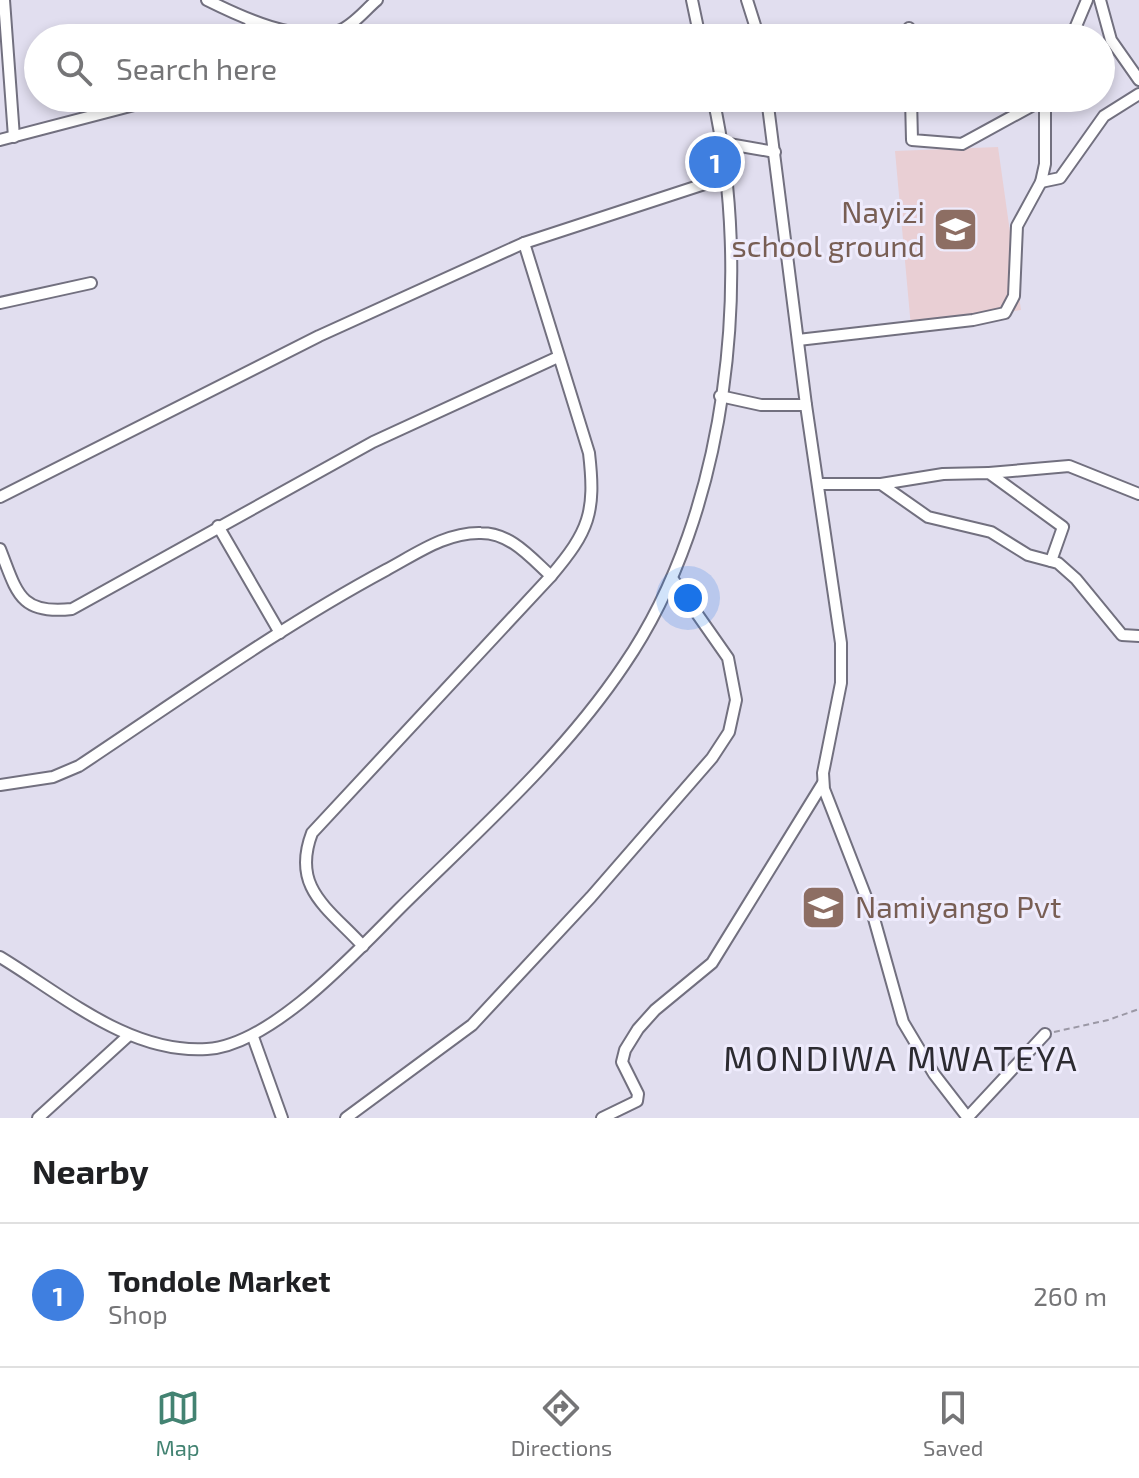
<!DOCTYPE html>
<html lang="en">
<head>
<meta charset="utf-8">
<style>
	body { margin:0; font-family:"Exo 2",sans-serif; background:#f6f6f6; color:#202124 }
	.you { position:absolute; left:688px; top:598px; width:28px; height:28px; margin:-20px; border:6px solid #fff; border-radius:50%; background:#1a73e8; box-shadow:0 0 0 12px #1a73e833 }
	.badge { display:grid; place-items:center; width:52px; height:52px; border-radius:50%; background:#438372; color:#fff; font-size:26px; font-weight:700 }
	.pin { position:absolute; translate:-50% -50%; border:4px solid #fff; box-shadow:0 2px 8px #0006 }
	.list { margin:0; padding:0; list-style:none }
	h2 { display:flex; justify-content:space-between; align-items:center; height:104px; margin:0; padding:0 32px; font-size:34px }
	h2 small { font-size:26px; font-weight:400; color:#757577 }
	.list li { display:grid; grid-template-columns:52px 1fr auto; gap:24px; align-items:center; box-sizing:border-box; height:144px; padding:0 32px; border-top:2px solid #e0e0e0 }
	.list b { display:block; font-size:30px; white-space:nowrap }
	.list p { margin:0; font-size:26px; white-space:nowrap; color:#757577 }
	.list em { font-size:26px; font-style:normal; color:#757577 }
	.icon { flex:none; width:44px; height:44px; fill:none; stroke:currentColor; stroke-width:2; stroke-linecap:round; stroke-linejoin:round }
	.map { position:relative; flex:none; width:1139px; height:1118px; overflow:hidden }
	.search { position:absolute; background:#fff; box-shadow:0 4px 12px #0003; left:24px; right:24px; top:24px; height:88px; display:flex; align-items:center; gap:20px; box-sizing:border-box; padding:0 28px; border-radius:44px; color:#757577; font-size:30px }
	.sheet { height:248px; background:#fff }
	nav { display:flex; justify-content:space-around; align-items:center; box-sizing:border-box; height:112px; border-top:2px solid #e0e0e0; background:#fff; font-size:22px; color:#757577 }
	nav a { display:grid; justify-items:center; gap:4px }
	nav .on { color:#438372 }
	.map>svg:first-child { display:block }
</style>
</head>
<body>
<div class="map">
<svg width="1139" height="1118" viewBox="0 0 1139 1118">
	<rect width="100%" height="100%" fill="#e1deef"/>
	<path fill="#e9cfd4" d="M998 147 1021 310 911 327 895 151Z"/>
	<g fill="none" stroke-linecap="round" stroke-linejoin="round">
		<defs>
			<g id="minor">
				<path d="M4 0 14 137"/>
				<path d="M207 0C241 17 298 44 338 31 352 27 366 9 377 0"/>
				<path d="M692 0 700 38"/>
				<path d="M747 0 759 38"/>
				<path d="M1100 0 1111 40 1139 80"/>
				<path d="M909 28V38"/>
				<path d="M245 38 251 23"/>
				<path d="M1071 38 1087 0"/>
				<path d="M767 98 806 405 841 643V683L823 773 824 789 873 915 903 1022 934 1074 968 1118"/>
				<path d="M911 98 912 140 962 144 1046 98"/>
				<path d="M0 140 161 98"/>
				<path d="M723 143 775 152"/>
				<path d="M1041 182 1060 178 1104 116 1139 94"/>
				<path d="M0 303 91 283"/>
				<path d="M798 340 973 320 1005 313 1014 296 1017 226 1041 182 1045 164V100"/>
				<path d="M720 396 761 405H806"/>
				<path d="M989 473 1069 466 1139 494"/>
				<path d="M818 484H881L928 517 991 532 1028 555 1058 563 1076 579 1122 635 1139 636"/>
				<path d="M881 484 943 474 989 473 1063 527 1051 561"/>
				<path d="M0 497 319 336 524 243 729 176"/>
				<path d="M218 526 280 633"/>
				<path d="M0 549C17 592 19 615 72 609L373 442 558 357"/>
				<path d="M0 785 53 777 79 766C180 699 280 627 386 570 416 554 446 532 481 533 511 533 531 558 551 576 589 531 596 513 589 453L524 243"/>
				<path d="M363 946C328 908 291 888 312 833L551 576"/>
				<path d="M0 957C63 995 129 1054 207 1049 272 1045 356 952 401 907 478 831 563 756 624 665 729 512 753 276 713 98"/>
				<path d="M253 1037 282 1118"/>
				<path d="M968 1117 1045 1034"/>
				<path d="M38 1118 128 1036"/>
				<path d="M346 1118 472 1025 591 897 712 758 729 732 736 700 728 658 672 578"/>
				<path d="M602 1118 637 1101 638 1094 622 1062 625 1050 638 1029 655 1010 712 963 823 783"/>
			</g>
		</defs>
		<use href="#minor" stroke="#72707f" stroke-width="14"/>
		<path stroke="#9b98a5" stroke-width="2" stroke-dasharray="6 4" stroke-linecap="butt" d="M1054 1032 1108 1020 1139 1009"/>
		<use href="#minor" stroke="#fff" stroke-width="10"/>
	</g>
	<defs>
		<symbol id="school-square" viewBox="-11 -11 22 22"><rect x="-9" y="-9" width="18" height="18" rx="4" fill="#8d6e63" stroke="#eeebfc"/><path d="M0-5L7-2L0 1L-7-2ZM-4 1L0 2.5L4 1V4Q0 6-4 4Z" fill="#fff"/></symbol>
	</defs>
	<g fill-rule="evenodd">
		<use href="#school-square" x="930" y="204" width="51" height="51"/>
		<use href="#school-square" x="798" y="882" width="51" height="51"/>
	</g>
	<g text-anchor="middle" stroke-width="6" stroke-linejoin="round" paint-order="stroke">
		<g font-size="30" fill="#785e54" stroke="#eeebfc" text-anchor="end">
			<text x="925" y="223">Nayizi<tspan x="925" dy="34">school ground</tspan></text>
			<text x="855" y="918" text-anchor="start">Namiyango Pvt</text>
		</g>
		<g font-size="34" letter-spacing="2" fill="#2c2b31" stroke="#eeebfc">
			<text x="901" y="1071">MONDIWA MWATEYA</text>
		</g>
	</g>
</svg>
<div class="you"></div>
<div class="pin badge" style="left:715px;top:162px;background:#3f7fe0">1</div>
<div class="search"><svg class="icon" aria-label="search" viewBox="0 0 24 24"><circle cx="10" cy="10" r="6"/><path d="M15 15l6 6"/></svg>Search here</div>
</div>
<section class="sheet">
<h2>Nearby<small></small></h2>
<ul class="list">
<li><span class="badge" style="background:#3f7fe0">1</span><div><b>Tondole Market</b><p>Shop</p></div><em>260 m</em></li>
</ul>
</section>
<nav>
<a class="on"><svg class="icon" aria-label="map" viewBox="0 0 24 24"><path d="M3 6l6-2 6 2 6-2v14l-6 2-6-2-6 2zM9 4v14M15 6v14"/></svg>Map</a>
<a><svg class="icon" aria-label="directions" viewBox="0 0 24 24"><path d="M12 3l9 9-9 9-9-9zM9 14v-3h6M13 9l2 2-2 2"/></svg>Directions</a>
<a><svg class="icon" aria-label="saved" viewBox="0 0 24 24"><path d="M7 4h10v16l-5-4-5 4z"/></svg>Saved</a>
</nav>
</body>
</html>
